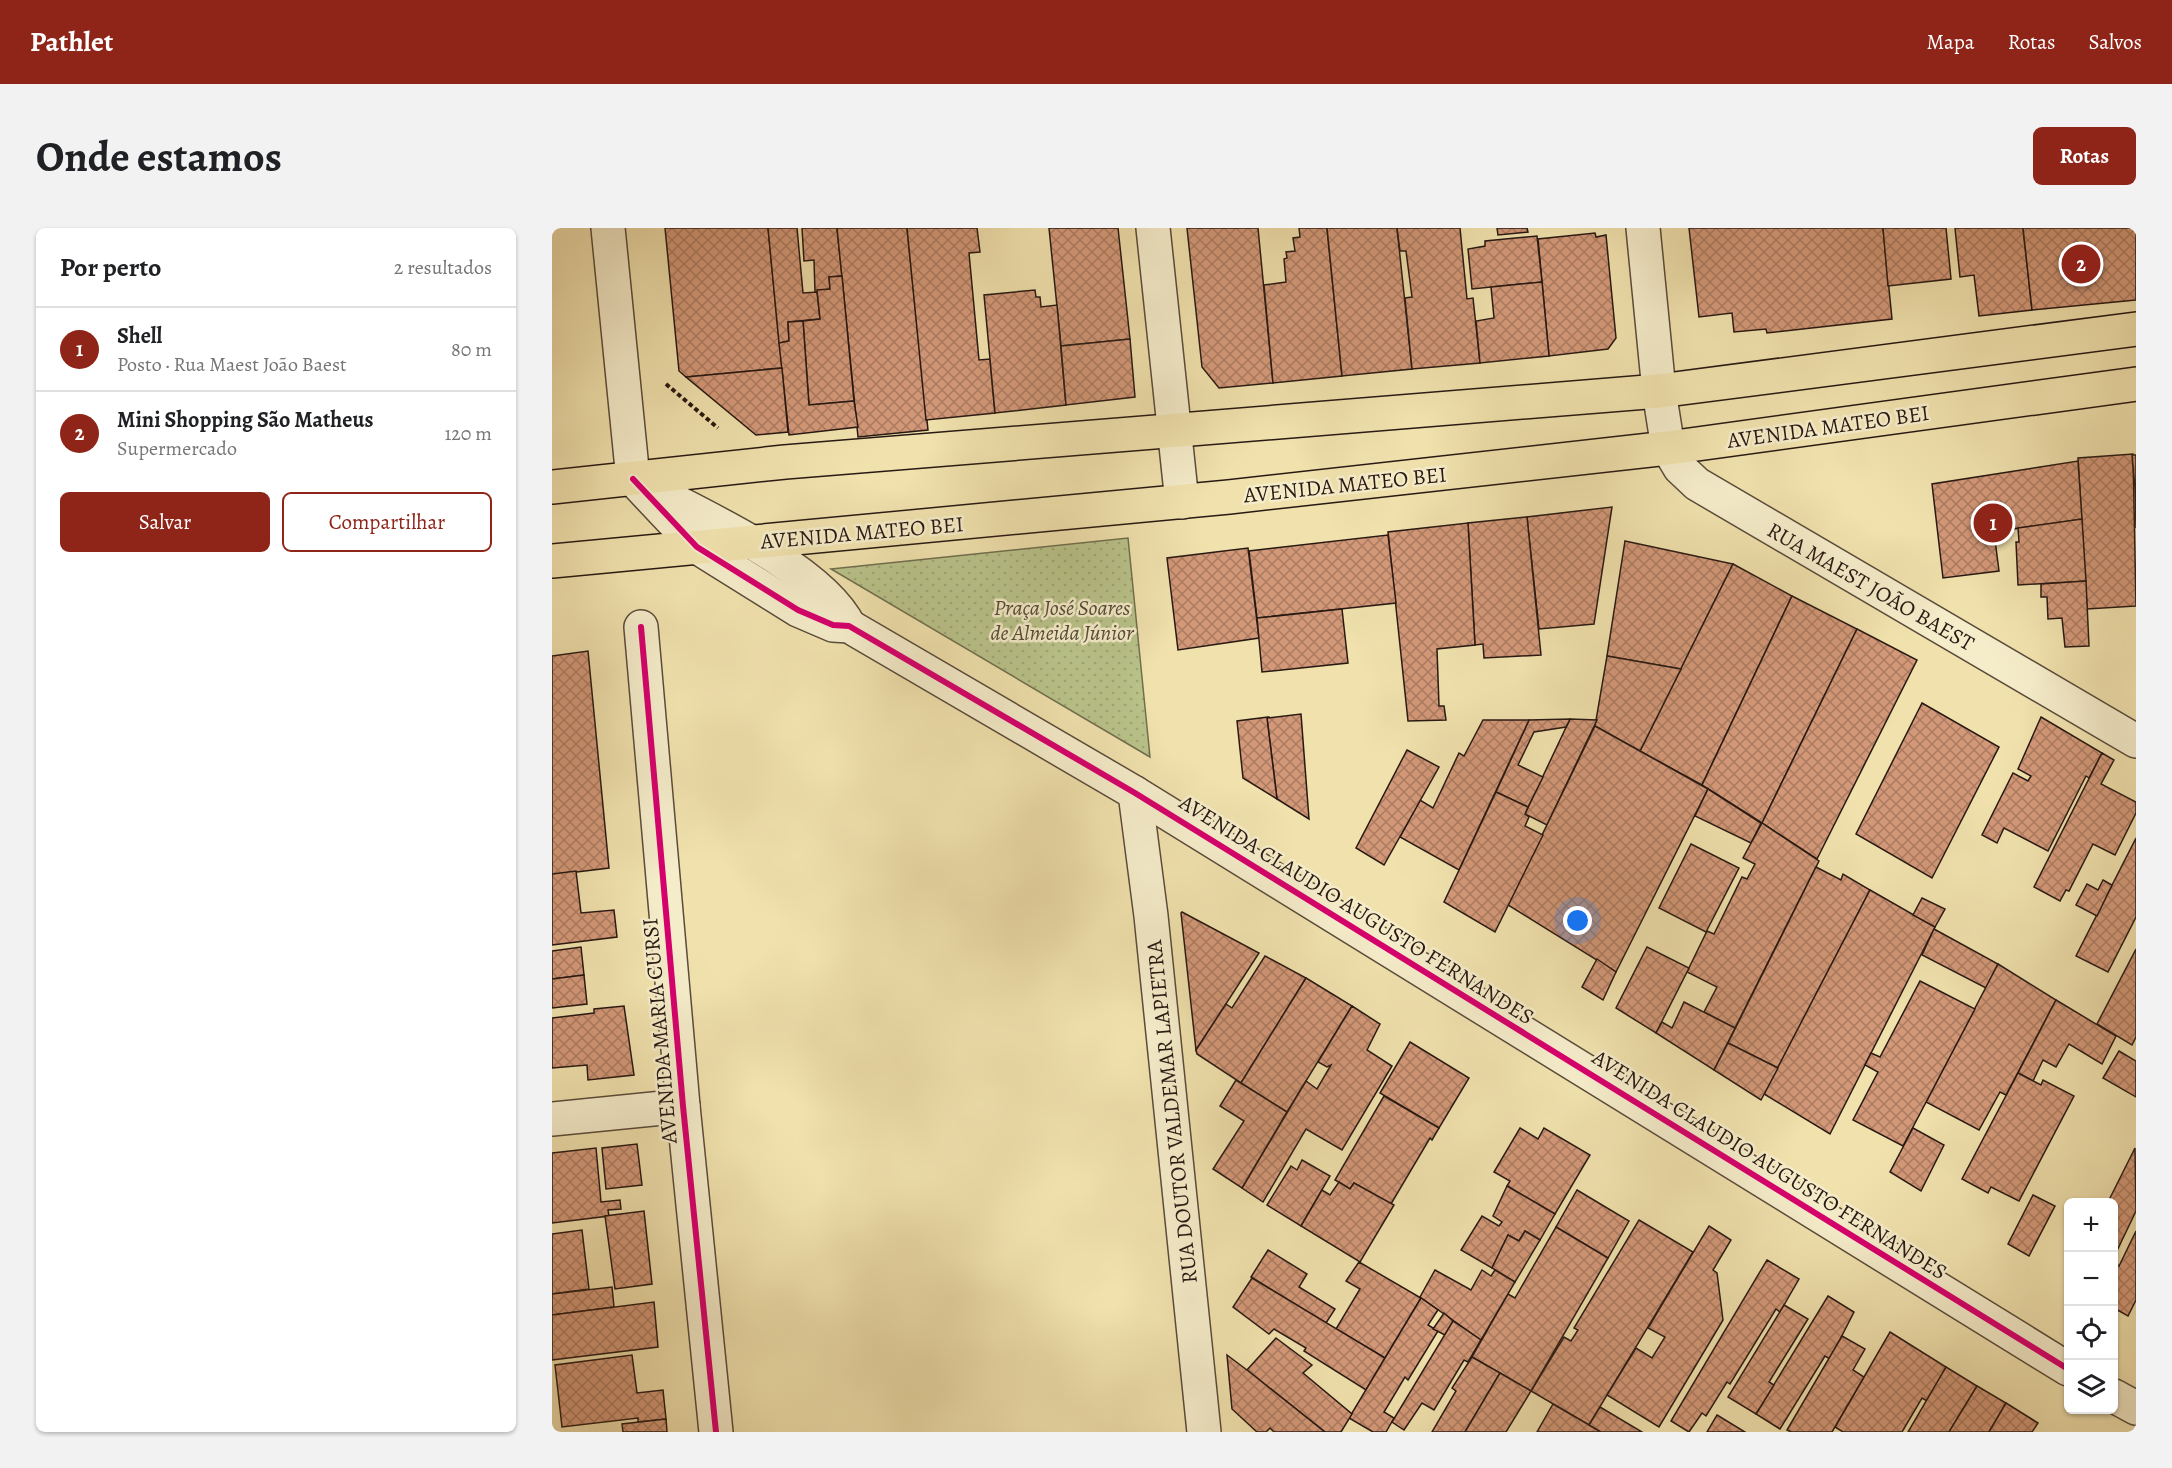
<!DOCTYPE html>
<html lang="pt">
<head>
<meta charset="utf-8">
<style>
	body { margin:0; font-family:Alegreya,serif; background:#f2f2f2; color:#202124 }
	.controls { position:absolute; right:18px; bottom:18px; display:grid; overflow:hidden; border-radius:9px; box-shadow:0 2px 4px #0004 }
	.controls button { width:54px; height:54px; display:grid; place-items:center; padding:0; border:0; border-bottom:2px solid #e0e0e0; background:#fff; color:#202124; font:30px sans-serif }
	.you { position:absolute; left:1026px; top:693px; width:21px; height:21px; margin:-15px; border:4px solid #fff; border-radius:50%; background:#1a73e8; box-shadow:0 0 0 9px #1a73e833 }
	.badge { display:grid; place-items:center; width:39px; height:39px; border-radius:50%; background:#8f2418; color:#fff; font-size:20px; font-weight:700 }
	.pin { position:absolute; translate:-50% -50%; border:3px solid #fff; box-shadow:0 2px 6px #0006 }
	.list { margin:0; padding:0; list-style:none }
	h2 { display:flex; justify-content:space-between; align-items:center; height:78px; margin:0; padding:0 24px; font-size:26px }
	h2 small { font-size:20px; font-weight:400; color:#757577 }
	.list li { display:grid; grid-template-columns:39px 1fr auto; gap:18px; align-items:center; box-sizing:border-box; height:84px; padding:0 24px; border-top:2px solid #e0e0e0 }
	.list b { display:block; font-size:22px; white-space:nowrap }
	.list p { margin:0; font-size:20px; white-space:nowrap; color:#757577 }
	.list em { font-size:20px; font-style:normal; color:#757577 }
	.actions { display:flex; gap:12px; padding:18px 24px }
	.actions a { flex:1; padding:14px 0; border:2px solid #8f2418; border-radius:9px; text-align:center; font-size:21px; color:#8f2418 }
	.actions .main { background:#8f2418; color:#fff }
	.icon { flex:none; width:33px; height:33px; fill:none; stroke:currentColor; stroke-width:2; stroke-linecap:round; stroke-linejoin:round }
	.map { position:relative; flex:none; width:1584px; height:1204px; overflow:hidden; border-radius:9px }
	header { display:flex; align-items:center; gap:36px; box-sizing:border-box; height:84px; padding:0 30px; background:#8f2418; color:#fff }
	header strong { font-size:28px }
	nav { display:flex; gap:33px; margin-inline-start:auto; font-size:21px }
	.intro { display:flex; align-items:center; justify-content:space-between; box-sizing:border-box; height:144px; padding:0 36px }
	h1 { margin:0; font-size:42px }
	.button { padding:15px 27px; border-radius:9px; background:#8f2418; color:#fff; font-size:21px; font-weight:700 }
	main { display:flex; gap:36px; padding:0 36px }
	aside { flex:1; background:#fff; border-radius:9px; box-shadow:0 2px 4px #0004 }
	.map>svg:first-child { display:block }
</style>
</head>
<body>
<header>
<strong>Pathlet</strong>
<nav><a>Mapa</a><a>Rotas</a><a>Salvos</a></nav>
</header>
<div class="intro"><h1>Onde estamos</h1><a class="button">Rotas</a></div>
<main>
<aside>
<h2>Por perto<small>2 resultados</small></h2>
<ul class="list">
<li><span class="badge">1</span><div><b>Shell</b><p>Posto · Rua Maest João Baest</p></div><em>80 m</em></li>
<li><span class="badge">2</span><div><b>Mini Shopping São Matheus</b><p>Supermercado</p></div><em>120 m</em></li>
</ul>
<div class="actions"><a class="main">Salvar</a><a>Compartilhar</a></div>
</aside>
<div class="map">
<svg width="1584" height="1204" viewBox="0 0 1584 1204">
	<defs>
		<pattern id="park-dots" width="8" height="8" patternUnits="userSpaceOnUse" patternTransform="scale(1.5)"><rect width="8" height="8" fill="#b9c38a"/><path d="M2 2h.1M6 6h.1" fill="none" stroke="#9fa776" stroke-width="1.8" stroke-linecap="round"/></pattern>
		<pattern id="building-cross-hatch" width="8" height="8" patternUnits="userSpaceOnUse" patternTransform="scale(1.5)"><rect width="8" height="8" fill="#d39878"/><path d="M0 0l8 8M0 8l8-8" fill="none" stroke="#ab7b61"/></pattern>
	</defs>
	<rect width="100%" height="100%" fill="#f0e1ad"/>
	<filter id="stains"><feTurbulence type="fractalNoise" baseFrequency=".00333" numOctaves="4"/><feColorMatrix values="0 0 0 0 .2 0 0 0 0 .09 0 0 0 0 .02 0 0 0 .5 -.17"/></filter>
	<radialGradient id="worn" r=".72"><stop offset=".6" stop-color="#630" stop-opacity="0"/><stop offset="1" stop-color="#630" stop-opacity=".3"/></radialGradient>
	<path fill="url(#park-dots)" stroke="#706e4e" stroke-width="1.5" d="M576 310 598 529 279 341Z"/>
	<g fill="url(#building-cross-hatch)" stroke="#281913" stroke-width="1.5">
		<path d="M113 0H216L230 140 134 149 127 143Z"/>
		<path d="M216 0H245L251 65 265 64 268 91 236 94 237 113 227 115Z"/>
		<path d="M250 0H285L290 48 277 49 278 61 263 64 262 32 252 33Z"/>
		<path d="M285 0H355L376 202 306 209Z"/>
		<path d="M355 0H425L428 24 417 25 427 132 438 131 443 185 374 192Z"/>
		<path d="M497 0H566L578 111 509 118Z"/>
		<path d="M635 0H706L721 155 667 160 650 139Z"/>
		<path d="M747 0H775L790 148 721 155 712 57 734 54 732 31 735 30 734 24 743 23 741 10 748 9Z"/>
		<path d="M775 0H845L860 141 790 148Z"/>
		<path d="M845 0H908L915 71 921 70 928 135 860 141 853 70 860 69 854 23H848Z"/>
		<path d="M945 0H975L976 4 946 7Z"/>
		<path d="M1137 0H1331L1340 91 1215 105 1214 101 1182 104 1180 85 1147 89Z"/>
		<path d="M1331 0H1394L1399 51 1336 58Z"/>
		<path d="M1403 0H1471L1480 82 1427 88 1422 47 1408 49Z"/>
		<path d="M1471 0H1584V72L1480 82Z"/>
		<path d="M1043 5 1044 9 1054 7 1064 110 1056 121 997 128 986 11Z"/>
		<path d="M985 8 990 54 920 61 916 21 933 18V13Z"/>
		<path d="M290 48 302 173 257 177 251 93 268 91 265 62 278 61 277 49Z"/>
		<path d="M990 54 997 128 928 135 924 93 942 90 939 59Z"/>
		<path d="M483 62 484 69H488L489 79 505 77 514 177 443 185 432 67Z"/>
		<path d="M251 93 257 177 302 173 306 199 237 207 227 115 237 113 236 94Z"/>
		<path d="M578 111 583 169 514 177 509 118Z"/>
		<path d="M230 140 236 204 204 207 134 149Z"/>
		<path d="M1581 226 1584 378 1535 381 1526 230Z"/>
		<path d="M1580 227H1584V300L1583 260Z"/>
		<path d="M1526 233 1530 291 1442 304 1447 343 1391 350 1380 256Z"/>
		<path d="M1060 279 1042 396 987 401 975 289Z"/>
		<path d="M975 289 989 427 932 430 931 416 923 417 916 295Z"/>
		<path d="M1530 291 1534 353 1466 357 1464 314H1467L1466 300Z"/>
		<path d="M916 295 923 417 885 421 887 478H892L894 492 856 493 836 304Z"/>
		<path d="M836 307 844 375 705 390 697 323Z"/>
		<path d="M1073 313 1181 336 1129 441 1055 428Z"/>
		<path d="M696 320 707 410 626 422 615 330Z"/>
		<path d="M1181 336 1240 368 1150 557 1088 523Z"/>
		<path d="M1534 353 1537 418 1513 419 1510 390 1496 391 1495 369H1489V356Z"/>
		<path d="M1240 368 1305 401 1210 595 1150 557Z"/>
		<path d="M790 381 796 435 710 444 705 390Z"/>
		<path d="M1305 401 1365 432 1265 631 1210 595Z"/>
		<path d="M36 423 57 640 0 647V428Z"/>
		<path d="M1055 428 1129 441 1088 523 1043 498Z"/>
		<path d="M1370 475 1447 519 1380 650 1304 606Z"/>
		<path d="M749 486 757 591 725 571 715 490Z"/>
		<path d="M716 489 715 490 725 571 691 550 685 493Z"/>
		<path d="M1489 489 1550 525 1537 550 1534 548 1496 623 1452 600 1445 615 1430 607 1461 545 1476 553 1479 548 1466 541Z"/>
		<path d="M1018 491 1045 492 995 597 973 586Z"/>
		<path d="M1018 491 1014 499 982 504 966 537 991 549 976 579 944 564 977 492Z"/>
		<path d="M931 492H977L907 642 848 609 868 572 881 580 907 525 912 528Z"/>
		<path d="M1043 498 1156 561 1064 744 956 677Z"/>
		<path d="M855 522 887 539 832 637 804 620Z"/>
		<path d="M1550 525 1562 532 1549 556 1584 574V585L1563 627 1541 616 1517 663 1514 662 1508 673 1482 659Z"/>
		<path d="M1156 561 1209 595 1199 615 1143 588Z"/>
		<path d="M944 564 976 579 973 586 977 589 973 598 991 607 943 704 892 674Z"/>
		<path d="M1210 595 1267 633 1183 800 1152 784 1165 759 1135 744 1155 703 1162 706 1190 649 1195 651 1203 636 1191 630Z"/>
		<path d="M1584 610V689L1556 744 1524 728Z"/>
		<path d="M1139 616 1187 640 1154 704 1107 680Z"/>
		<path d="M1264 639 1289 652 1291 646 1318 662 1226 840 1176 815Z"/>
		<path d="M24 643 29 685 62 682 65 709 0 717V646Z"/>
		<path d="M1551 652 1560 657 1545 688 1524 677 1535 656 1546 662Z"/>
		<path d="M1318 662 1383 699 1278 906 1212 866Z"/>
		<path d="M1370 670 1393 681 1383 699 1361 687Z"/>
		<path d="M630 684 707 725 644 822 629 685Z"/>
		<path d="M1382 701 1446 736 1434 760 1370 727Z"/>
		<path d="M29 719 32 747 0 751V723Z"/>
		<path d="M1095 719 1137 740 1104 805 1064 780Z"/>
		<path d="M1584 721V809L1580 817 1545 796Z"/>
		<path d="M713 728 754 750 689 855 645 826 644 822 674 776 680 780Z"/>
		<path d="M1045 731 1064 744 1051 772 1030 759Z"/>
		<path d="M1446 736 1504 772 1454 867 1448 864 1427 902 1374 874Z"/>
		<path d="M32 747 35 776 0 780V751Z"/>
		<path d="M754 750 800 778 735 884 689 855Z"/>
		<path d="M1368 753 1423 781 1351 918 1301 892 1326 844 1313 837 1319 825 1328 829Z"/>
		<path d="M1504 772 1564 808 1550 836 1517 816 1504 839 1491 832 1481 853 1466 845Z"/>
		<path d="M1132 774 1183 800 1162 842 1104 805 1110 794 1120 800Z"/>
		<path d="M72 778 82 847 36 852 35 837 0 840V790L42 785V781Z"/>
		<path d="M800 778 828 796 815 822 840 838 790 922 754 901 711 974 690 960 754 853 765 861 779 837 775 839 766 834Z"/>
		<path d="M858 814 917 850 887 900 828 865Z"/>
		<path d="M1176 815 1226 840 1209 872 1162 842Z"/>
		<path d="M1567 823 1584 833V869L1551 850Z"/>
		<path d="M1466 845 1489 857 1491 852 1522 868 1467 973 1439 959 1436 965 1410 951Z"/>
		<path d="M684 852 735 884 690 960 661 941 692 893 668 878Z"/>
		<path d="M832 868 887 900 880 912 878 910 839 976 802 955 798 961 783 952Z"/>
		<path d="M968 900 986 911 992 900 1038 927 1003 986 955 958 958 953 942 944Z"/>
		<path d="M1361 900 1392 917 1369 963 1338 944Z"/>
		<path d="M85 916 90 957 54 961 50 920Z"/>
		<path d="M44 920 49 974 68 972 69 981 56 982 57 988 0 995V925Z"/>
		<path d="M1583 920 1584 983 1562 1029V974H1556Z"/>
		<path d="M750 932 778 948 749 998 715 977 739 938 745 942Z"/>
		<path d="M787 954 798 961 802 955 842 977 808 1034 749 998 770 962 778 967Z"/>
		<path d="M955 958 1003 986 988 1012 973 1003 967 1013 956 1007 940 1040 909 1022 930 988 947 998 950 994 941 988Z"/>
		<path d="M1025 962 1077 993 1056 1030 1004 999Z"/>
		<path d="M1481 967 1503 978 1477 1028 1456 1016Z"/>
		<path d="M92 983 100 1056 63 1061 53 988Z"/>
		<path d="M1087 992 1141 1024 1037 1197 979 1163 1012 1109 1019 1113 1026 1102 1022 1100Z"/>
		<path d="M1157 998 1179 1012 1161 1042 1165 1045 1171 1092 1107 1199 1055 1167 1084 1120 1100 1130 1113 1109 1096 1100Z"/>
		<path d="M1004 999 1056 1030 979 1163 920 1129 956 1066 963 1070Z"/>
		<path d="M30 1002 37 1061 0 1066V1006Z"/>
		<path d="M973 1003 988 1012 963 1054 940 1040 956 1007 967 1013Z"/>
		<path d="M1584 1003V1072L1576 1088 1562 1080V1035L1567 1038Z"/>
		<path d="M716 1022 755 1046 747 1059 783 1081 774 1095 699 1049Z"/>
		<path d="M1215 1032 1247 1051 1228 1084 1224 1081 1178 1156 1175 1154 1154 1188 1150 1185 1137 1204 1119 1193Z"/>
		<path d="M807 1034 869 1070 833 1130 784 1101 808 1061 794 1053Z"/>
		<path d="M883 1042 919 1062 930 1042 939 1048 943 1042 963 1054 929 1112 868 1069Z"/>
		<path d="M700 1050 833 1130 814 1162 752 1123 754 1120 722 1101 717 1106 681 1079Z"/>
		<path d="M60 1059 62 1079 0 1087V1066Z"/>
		<path d="M1276 1068 1302 1084 1278 1131 1273 1128 1228 1201 1204 1186Z"/>
		<path d="M869 1070 886 1082 876 1097 886 1103 856 1152 853 1149 832 1184 842 1190 834 1204H821L797 1190Z"/>
		<path d="M102 1074 106 1119 0 1132V1087Z"/>
		<path d="M1232 1077 1256 1091 1217 1154 1222 1157 1204 1186 1176 1169Z"/>
		<path d="M892 1085 901 1093 893 1107 881 1101Z"/>
		<path d="M901 1093 929 1112 916 1134 912 1132 882 1182 870 1175 852 1202 840 1194Z"/>
		<path d="M1338 1104 1394 1139 1375 1173 1370 1170 1350 1204H1291L1283 1199Z"/>
		<path d="M1290 1108 1313 1121 1301 1142 1312 1149 1280 1204H1239L1235 1202Z"/>
		<path d="M724 1110 760 1137 751 1145 800 1186 789 1204H773L695 1142Z"/>
		<path d="M80 1127 85 1165 111 1162 114 1191 86 1194V1190L10 1199 3 1137Z"/>
		<path d="M675 1127 695 1142 773 1204H722L718 1200 714 1204H705L680 1181Z"/>
		<path d="M920 1129 948 1145 913 1204H880L904 1163 900 1160Z"/>
		<path d="M1394 1139 1425 1158 1397 1204H1356Z"/>
		<path d="M948 1145 979 1163 954 1204H913Z"/>
		<path d="M1425 1158 1454 1175 1437 1204H1397Z"/>
		<path d="M1454 1175 1486 1195 1480 1204H1437Z"/>
		<path d="M1001 1176 1049 1204H985Z"/>
		<path d="M1048 1179 1090 1204H1049L1037 1197Z"/>
		<path d="M1165 1187 1193 1204H1155Z"/>
		<path d="M114 1191 115 1204H71L70 1196Z"/>
	</g>
	<g fill="none" stroke-linecap="round" stroke-linejoin="round">
		<defs>
			<g id="minor">
				<path d="M56 0 81 251"/>
				<path d="M601 0 630 274"/>
				<path d="M1091 0 1107 163 1116 220 1128 240 1145 256 1584 513"/>
				<path d="M81 251 145 319 246 382 281 397 297 398 583 565 1516 1141"/>
				<path d="M103 263C157 291 270 343 297 398"/>
				<path d="M89 399 131 878 164 1204"/>
				<path d="M583 565 599 688 652 1204"/>
				<path d="M0 891 131 878"/>
				<path d="M1562 1168 1584 1180"/>
			</g>
			<g id="major">
				<path d="M0 259 233 234 1107 163 1584 101"/>
				<path d="M0 333 677 269 1116 220 1584 156"/>
			</g>
		</defs>
		<use href="#minor" stroke="#5a4b3a" stroke-width="36"/>
		<use href="#major" stroke="#281913" stroke-width="36"/>
		<path stroke="#281913" stroke-width="4" stroke-dasharray="4.5 3" stroke-linecap="butt" d="M114 156 166 200"/>
		<use href="#minor" stroke="#f5ecca" stroke-width="33"/>
		<use href="#major" stroke="#f0e1ad" stroke-width="33"/>
		<defs>
			<g id="cycleway">
				<path d="M81 251 145 319 246 382 281 397 297 398 583 565 1516 1141"/>
				<path d="M89 399 131 878 164 1204"/>
			</g>
		</defs>
		<use href="#cycleway" stroke="#f5ecca" stroke-width="10"/>
		<use href="#cycleway" stroke="#d6006c" stroke-width="6"/>
	</g>
	<g text-anchor="middle" stroke-width="5" stroke-linejoin="round" paint-order="stroke">
		<g font-size="22" fill="#281913" stroke="#f5ecca">
			<text transform="translate(1276 198) rotate(-8)" y="8">AVENIDA MATEO BEI</text>
			<text transform="translate(793 256) rotate(-6)" y="8">AVENIDA MATEO BEI</text>
			<text transform="translate(310 304) rotate(-5)" y="8">AVENIDA MATEO BEI</text>
			<text transform="translate(1319 358) rotate(30)" y="8">RUA MAEST JOÃO BAEST</text>
			<text transform="translate(805 681) rotate(32)" y="8">AVENIDA CLAUDIO AUGUSTO FERNANDES</text>
			<text transform="translate(107 803) rotate(-95)" y="8">AVENIDA MARIA CURSI</text>
			<text transform="translate(619 884) rotate(-96)" y="8">RUA DOUTOR VALDEMAR LAPIETRA</text>
			<text transform="translate(1218 936) rotate(32)" y="8">AVENIDA CLAUDIO AUGUSTO FERNANDES</text>
		</g>
		<g font-size="22" font-style="italic" fill="#544c37" stroke="#f5ecca">
			<text x="510" y="387">Praça José Soares<tspan x="510" dy="25">de Almeida Júnior</tspan></text>
		</g>
	</g>
	<rect width="100%" height="100%" filter="url(#stains)"/>
	<rect width="100%" height="100%" fill="url(#worn)"/>
</svg>
<div class="controls">
<button>+</button>
<button>−</button>
<button><svg class="icon" aria-label="locate" viewBox="0 0 24 24"><circle cx="12" cy="12" r="6"/><path d="M12 2v4M12 18v4M2 12h4M18 12h4"/></svg></button>
<button><svg class="icon" aria-label="layers" viewBox="0 0 24 24"><path d="M12 4l9 5-9 5-9-5zM3 14l9 5 9-5"/></svg></button>
</div>
<div class="you"></div>
<div class="pin badge" style="left:1441px;top:295px">1</div>
<div class="pin badge" style="left:1529px;top:36px">2</div>
</div>
</main>
</body>
</html>
